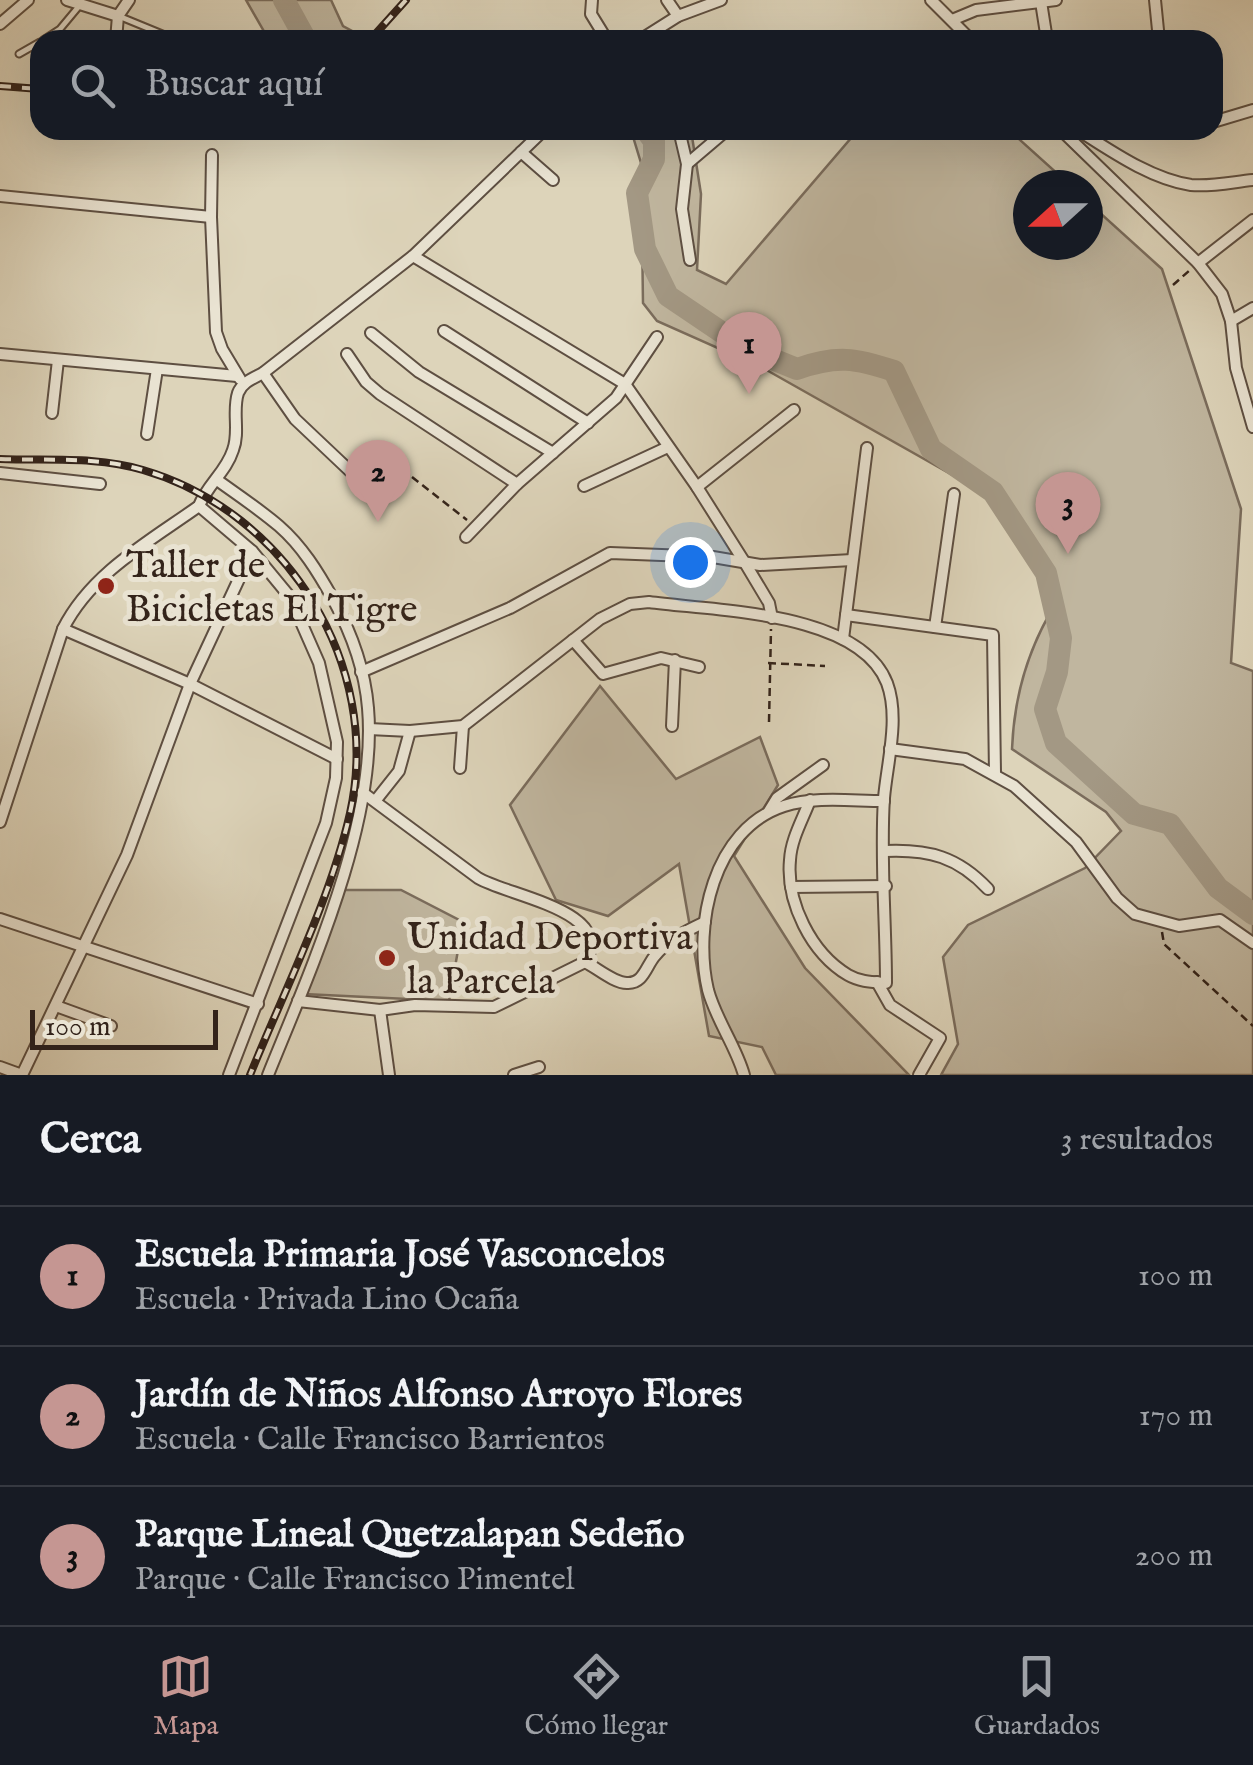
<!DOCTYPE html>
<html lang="es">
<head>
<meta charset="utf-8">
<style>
	body { margin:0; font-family:"IM FELL English",serif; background:#242831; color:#f1f3f6 }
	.compass { position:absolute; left:1013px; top:170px; width:90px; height:90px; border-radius:50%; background:#171b24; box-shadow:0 10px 40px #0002; rotate:249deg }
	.scale { position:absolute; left:30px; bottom:25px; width:188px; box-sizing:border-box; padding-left:10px; border:5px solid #33231a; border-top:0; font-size:28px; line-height:35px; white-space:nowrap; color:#33231a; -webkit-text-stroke:8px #e9e3d2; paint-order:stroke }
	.you { position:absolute; left:690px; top:562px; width:35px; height:35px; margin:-25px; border:8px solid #fff; border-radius:50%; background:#1a73e8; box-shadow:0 0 0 15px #1a73e833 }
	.badge { display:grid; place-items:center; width:65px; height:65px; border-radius:50%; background:#c59692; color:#111; font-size:32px; font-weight:700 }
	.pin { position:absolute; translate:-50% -82px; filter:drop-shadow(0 2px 5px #0008) }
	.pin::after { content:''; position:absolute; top:52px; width:35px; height:30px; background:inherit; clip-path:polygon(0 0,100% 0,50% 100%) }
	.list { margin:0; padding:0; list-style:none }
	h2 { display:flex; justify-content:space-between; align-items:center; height:130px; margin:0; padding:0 40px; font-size:42px }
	h2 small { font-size:32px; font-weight:400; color:#9ea1a6 }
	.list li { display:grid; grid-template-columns:65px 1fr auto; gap:30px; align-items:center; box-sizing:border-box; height:140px; padding:0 40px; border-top:2px solid #363941 }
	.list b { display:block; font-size:38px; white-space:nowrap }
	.list p { margin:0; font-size:32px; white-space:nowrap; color:#9ea1a6 }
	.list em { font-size:32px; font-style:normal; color:#9ea1a6 }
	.icon { flex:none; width:55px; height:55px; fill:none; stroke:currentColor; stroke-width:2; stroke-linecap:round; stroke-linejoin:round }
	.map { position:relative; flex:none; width:1253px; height:1075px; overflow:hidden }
	.search { position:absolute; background:#171b24; box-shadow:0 10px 40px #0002; left:30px; right:30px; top:30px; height:110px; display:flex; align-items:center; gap:25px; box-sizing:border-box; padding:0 35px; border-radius:30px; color:#9ea1a6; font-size:38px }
	.sheet { height:550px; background:#171b24 }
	nav { display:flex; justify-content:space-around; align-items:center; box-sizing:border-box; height:140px; border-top:2px solid #363941; background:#171b24; font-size:28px; color:#9ea1a6 }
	nav a { display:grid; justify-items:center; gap:5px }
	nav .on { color:#c59692 }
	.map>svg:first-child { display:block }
</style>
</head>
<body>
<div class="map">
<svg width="1253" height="1075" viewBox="0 0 1253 1075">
	<rect width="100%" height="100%" fill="#ddd4ba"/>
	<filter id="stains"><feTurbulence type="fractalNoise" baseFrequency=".002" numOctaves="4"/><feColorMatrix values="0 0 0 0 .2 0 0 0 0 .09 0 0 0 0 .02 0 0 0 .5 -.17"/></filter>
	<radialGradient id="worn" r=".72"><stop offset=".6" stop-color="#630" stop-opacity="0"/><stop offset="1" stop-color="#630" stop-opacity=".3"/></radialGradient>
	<g fill="#c0b69f" stroke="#7a6c5c" stroke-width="2.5">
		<path d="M246 0H331L343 26 369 40H269Z"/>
		<path d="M631 130H691L701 194 697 270 726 284 858 130H1009L1070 185H1028V245H1088V202L1162 269 1241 509 1231 663 1253 671V1075H941L958 1044 943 957 968 925 1085 868 1121 831 1106 812 1012 749C1014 696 1028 648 1056 603L1051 583 1025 540 986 494 763 368 657 321 643 303 641 163Z"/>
		<path d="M600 686 676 779 760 737 778 785 734 856 805 968 909 1075H776L762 1047 709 1036 679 864 608 916 556 900 510 805Z"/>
		<path d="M341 890H401L463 922 449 1001 304 994Z"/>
	</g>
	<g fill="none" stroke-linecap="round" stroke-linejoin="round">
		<g stroke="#a39884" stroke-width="22">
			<path d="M284 0 306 40"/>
			<path d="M646 130 654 141V159L637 193 645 249 668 296 745 348 797 369C836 355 856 358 894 371L931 449 993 492 1046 573 1061 638 1057 672 1045 709 1056 743 1134 814 1170 824 1218 888 1253 914"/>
		</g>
		<defs>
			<g id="lane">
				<path d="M121 17 177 40"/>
				<path d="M43 40 60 29 80 5"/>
				<path d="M19 54 40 42"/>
			</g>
			<g id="street">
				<path d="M67 0 118 16"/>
				<path d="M592 0 591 14 607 40"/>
				<path d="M667 0 678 16"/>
				<path d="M931 0 971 40"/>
				<path d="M1155 0 1159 40"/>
				<path d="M1041 2 1047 40"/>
				<path d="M952 20 976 10 1056 0"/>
				<path d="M0 24 28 0"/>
				<path d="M116 40 118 16 129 0"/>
				<path d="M640 40 678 16 721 0"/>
				<path d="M1213 122 1253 110"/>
				<path d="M679 130 687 164 682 209 690 260"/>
				<path d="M1061 130 1198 263 1222 294 1231 321 1236 368 1253 427"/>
				<path d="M1078 130C1111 151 1151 179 1191 185 1211 187 1233 182 1253 180"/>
				<path d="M521 152 553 180"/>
				<path d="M212 155 211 217 216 332 222 349 240 379"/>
				<path d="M687 164 727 130"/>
				<path d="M0 196 211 217"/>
				<path d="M413 256 625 384 697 487 745 563 769 603 772 618"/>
				<path d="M1198 263 1253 220"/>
				<path d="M1231 321 1253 308"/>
				<path d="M444 331 588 423"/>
				<path d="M371 333 419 372 553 453"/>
				<path d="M0 354 237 376"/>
				<path d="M347 354 366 382 380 394 517 484"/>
				<path d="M263 373 295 419 350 471"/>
				<path d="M52 413 58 360"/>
				<path d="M147 434 157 369"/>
				<path d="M0 473 100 484"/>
				<path d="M217 480C238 495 259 509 279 526 302 546 318 572 333 599 351 632 365 671 368 708 378 821 310 971 268 1075"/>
				<path d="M584 486 668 447"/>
				<path d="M697 487 794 410"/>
				<path d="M199 506 252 551 290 597 319 663 337 742 336 778 326 823 229 1075"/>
				<path d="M466 537 517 484 616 398 657 337"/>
				<path d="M846 615 993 635 995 773"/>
				<path d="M935 627 954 494"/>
				<path d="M63 629 190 684 337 759"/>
				<path d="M843 639 867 448"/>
				<path d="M573 640 603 674 661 658 699 667"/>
				<path d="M361 672 510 608 610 553 713 557 760 565 852 560"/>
				<path d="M672 726 675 660"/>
				<path d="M369 729 410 731 463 726 600 619 630 604 649 602C714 611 859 611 887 683 900 718 887 763 884 798 880 858 886 923 886 983 873 982 860 982 848 975 811 953 786 902 790 860 791 839 803 819 810 800"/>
				<path d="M890 749 965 759 1014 786 1076 842 1117 898 1135 914 1179 926 1220 920 1253 943"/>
				<path d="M460 768 463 726"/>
				<path d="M362 792 478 878C508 896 617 911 585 962"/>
				<path d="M376 800 399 771 410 731"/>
				<path d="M769 811 777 798 823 765"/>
				<path d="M0 822 63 629C91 573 150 541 199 506 207 485 226 472 233 450 240 432 232 411 238 393 242 382 254 378 263 373L413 256 544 130"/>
				<path d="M885 851C929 849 958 857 988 889"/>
				<path d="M791 887 886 886"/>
				<path d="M0 919 258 1004"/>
				<path d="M585 962C597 968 614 983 627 983 643 984 646 967 654 957 667 940 686 931 705 922"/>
				<path d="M877 982 890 1005 940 1038 919 1075"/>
				<path d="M298 1001 380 1010 415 1005 494 1007 585 962"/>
				<path d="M56 1006 111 1026"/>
				<path d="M380 1010 389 1075"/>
				<path d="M0 1067 22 1075"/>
				<path d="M22 1075 127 855 190 684 252 551"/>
				<path d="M514 1075 539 1067"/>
				<path d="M744 1075C736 1046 716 1020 708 990 693 925 713 829 784 806 816 796 851 801 884 801"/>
			</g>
		</defs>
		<use href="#lane" stroke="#5e4f42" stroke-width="9"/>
		<use href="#street" stroke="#5e4f42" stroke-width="14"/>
		<g stroke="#33231a" stroke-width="2.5" stroke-dasharray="8 5" stroke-linecap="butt">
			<path d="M1173 285 1190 270"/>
			<path d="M412 477 467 520"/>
			<path d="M768 663 825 666"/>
			<path d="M769 722 771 629"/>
			<path d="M1162 932 1164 944 1253 1026"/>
		</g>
		<use href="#lane" stroke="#e9e3d2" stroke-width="5"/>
		<use href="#street" stroke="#e9e3d2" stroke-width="10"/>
		<defs>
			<g id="rail">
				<path d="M370 40 406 0"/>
				<path d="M0 86 40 89"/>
				<path d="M214 130H217"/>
				<path d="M0 459C48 461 96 456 143 470 287 512 383 665 350 813 330 901 284 991 250 1075"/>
			</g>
		</defs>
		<use href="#rail" stroke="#33231a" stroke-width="8"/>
		<use href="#rail" stroke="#e9e3d2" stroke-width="4" stroke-dasharray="11" stroke-linecap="butt"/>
	</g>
	<g fill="#8f2418" stroke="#e9e3d2" stroke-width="4">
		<circle cx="106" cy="586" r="10"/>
		<circle cx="387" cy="958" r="10"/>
	</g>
	<g text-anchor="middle" stroke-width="10" stroke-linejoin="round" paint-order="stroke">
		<g font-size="38" fill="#33231a" stroke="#e9e3d2" text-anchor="start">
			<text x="126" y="577">Taller de<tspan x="126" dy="44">Bicicletas El Tigre</tspan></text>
			<text x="407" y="949">Unidad Deportiva<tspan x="407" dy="44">la Parcela</tspan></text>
		</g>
	</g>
	<rect width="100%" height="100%" filter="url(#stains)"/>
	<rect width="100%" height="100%" fill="url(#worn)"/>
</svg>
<svg class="compass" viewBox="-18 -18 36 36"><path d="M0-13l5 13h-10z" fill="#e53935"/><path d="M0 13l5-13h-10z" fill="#9ea1a6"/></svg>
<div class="scale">100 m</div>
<div class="you"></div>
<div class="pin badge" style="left:749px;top:394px">1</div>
<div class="pin badge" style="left:378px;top:522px">2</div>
<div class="pin badge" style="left:1068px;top:554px">3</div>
<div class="search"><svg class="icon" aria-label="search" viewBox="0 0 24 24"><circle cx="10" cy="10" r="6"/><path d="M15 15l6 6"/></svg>Buscar aquí</div>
</div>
<section class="sheet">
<h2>Cerca<small>3 resultados</small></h2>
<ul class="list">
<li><span class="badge">1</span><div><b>Escuela Primaria José Vasconcelos</b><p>Escuela · Privada Lino Ocaña</p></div><em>100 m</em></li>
<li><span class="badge">2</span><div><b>Jardín de Niños Alfonso Arroyo Flores</b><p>Escuela · Calle Francisco Barrientos</p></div><em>170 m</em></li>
<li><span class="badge">3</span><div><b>Parque Lineal Quetzalapan Sedeño</b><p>Parque · Calle Francisco Pimentel</p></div><em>200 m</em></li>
</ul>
</section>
<nav>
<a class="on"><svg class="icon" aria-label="map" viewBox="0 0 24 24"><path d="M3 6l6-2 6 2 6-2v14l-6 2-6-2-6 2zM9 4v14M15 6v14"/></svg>Mapa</a>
<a><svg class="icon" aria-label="directions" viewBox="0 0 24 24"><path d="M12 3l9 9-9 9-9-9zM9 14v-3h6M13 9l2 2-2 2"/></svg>Cómo llegar</a>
<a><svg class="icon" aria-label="saved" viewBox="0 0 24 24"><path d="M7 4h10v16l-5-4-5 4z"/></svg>Guardados</a>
</nav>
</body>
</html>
